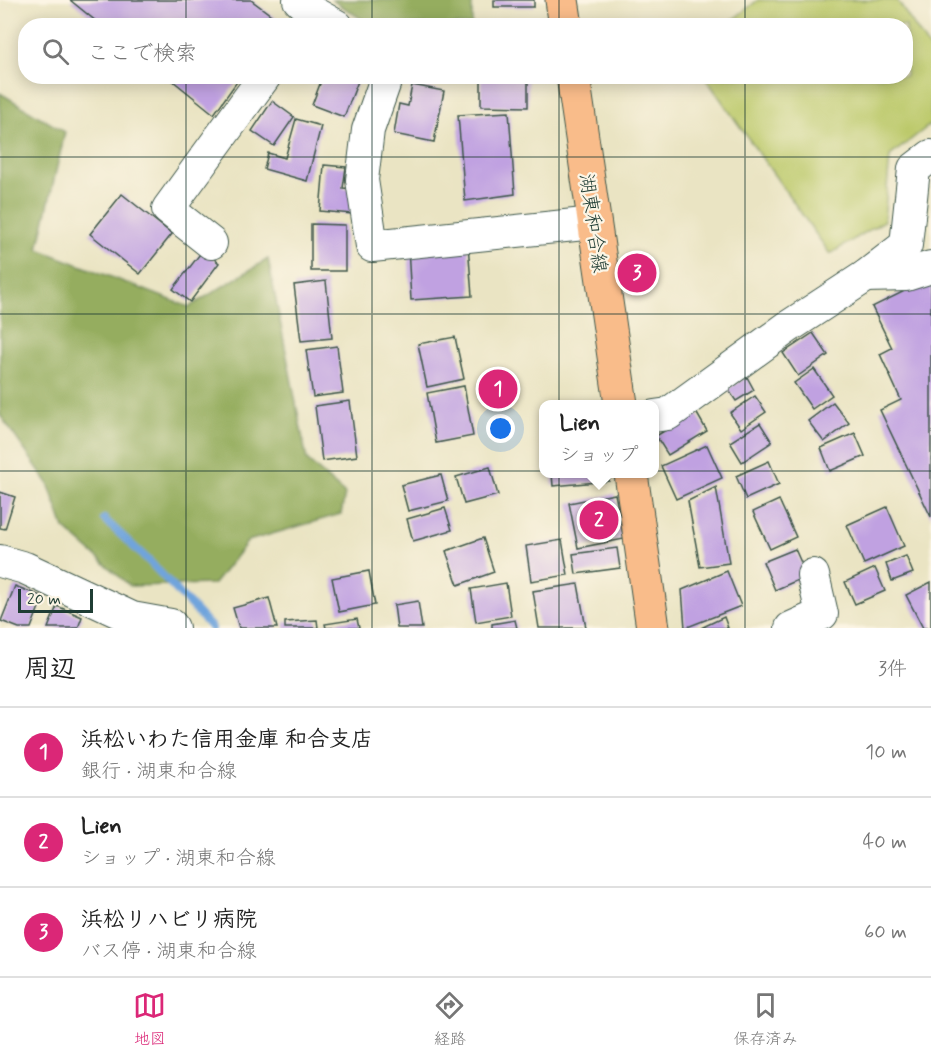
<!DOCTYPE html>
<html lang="ja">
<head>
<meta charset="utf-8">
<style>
	body { margin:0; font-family:Mynerve,"Klee One",sans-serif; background:#f2f2f2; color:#222 }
	.scale { position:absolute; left:18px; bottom:15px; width:75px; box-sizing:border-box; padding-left:6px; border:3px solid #1f3d34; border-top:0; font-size:16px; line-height:21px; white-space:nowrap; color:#1f3d34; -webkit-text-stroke:4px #fcf5e5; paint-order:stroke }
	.you { position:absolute; left:501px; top:429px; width:21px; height:21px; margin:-15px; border:4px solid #fff; border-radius:50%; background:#1a73e8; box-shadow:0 0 0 9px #1a73e833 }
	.badge { display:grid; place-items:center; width:39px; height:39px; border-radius:50%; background:#db2777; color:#fff; font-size:20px; font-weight:700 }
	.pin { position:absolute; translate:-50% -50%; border:3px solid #fff; box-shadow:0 2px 6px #0006 }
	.popup { position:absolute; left:539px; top:400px; width:120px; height:78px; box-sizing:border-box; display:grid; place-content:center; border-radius:12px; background:#fff; filter:drop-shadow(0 2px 4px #0005); font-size:20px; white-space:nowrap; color:#767676 }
	.popup b { font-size:22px; color:#222 }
	.popup::after { content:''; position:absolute; left:50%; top:100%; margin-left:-12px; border:12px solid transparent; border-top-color:#fff }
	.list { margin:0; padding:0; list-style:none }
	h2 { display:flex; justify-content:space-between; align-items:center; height:78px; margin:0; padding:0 24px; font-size:26px }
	h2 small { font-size:20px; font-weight:400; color:#767676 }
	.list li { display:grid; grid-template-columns:39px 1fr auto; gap:18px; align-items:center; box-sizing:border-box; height:90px; padding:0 24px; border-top:2px solid #e0e0e0 }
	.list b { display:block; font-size:22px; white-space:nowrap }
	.list p { margin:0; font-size:20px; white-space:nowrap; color:#767676 }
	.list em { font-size:20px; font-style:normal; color:#767676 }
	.icon { flex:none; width:33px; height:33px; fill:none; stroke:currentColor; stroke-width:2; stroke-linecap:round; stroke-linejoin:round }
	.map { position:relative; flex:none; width:931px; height:628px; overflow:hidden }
	.search { position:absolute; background:#fff; box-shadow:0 3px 15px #0003; left:18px; right:18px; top:18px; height:66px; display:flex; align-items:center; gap:15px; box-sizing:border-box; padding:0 21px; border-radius:24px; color:#767676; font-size:22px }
	.sheet { height:348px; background:#fff }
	nav { display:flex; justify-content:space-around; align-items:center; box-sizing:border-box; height:84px; border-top:2px solid #e0e0e0; background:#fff; font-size:16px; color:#767676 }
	nav a { display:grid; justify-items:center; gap:3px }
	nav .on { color:#db2777 }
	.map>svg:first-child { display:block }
</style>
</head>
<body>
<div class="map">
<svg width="931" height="628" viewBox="0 0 931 628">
	<rect width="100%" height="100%" fill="#fcf5e5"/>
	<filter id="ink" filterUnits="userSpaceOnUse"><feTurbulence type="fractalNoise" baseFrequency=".0167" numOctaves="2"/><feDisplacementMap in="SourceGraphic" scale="12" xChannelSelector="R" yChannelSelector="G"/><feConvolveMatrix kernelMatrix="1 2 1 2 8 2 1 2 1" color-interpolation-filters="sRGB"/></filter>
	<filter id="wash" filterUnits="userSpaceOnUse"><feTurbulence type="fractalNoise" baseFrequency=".008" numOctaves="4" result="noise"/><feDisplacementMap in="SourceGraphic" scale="24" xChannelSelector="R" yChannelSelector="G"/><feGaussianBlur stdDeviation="1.35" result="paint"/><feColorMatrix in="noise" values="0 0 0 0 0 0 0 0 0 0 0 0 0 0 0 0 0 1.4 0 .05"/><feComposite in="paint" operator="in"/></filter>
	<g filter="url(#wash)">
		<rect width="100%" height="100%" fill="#eae4c3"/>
		<path fill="#bcc96a" stroke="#6e834f" stroke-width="1.5" d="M758 0H897L931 51V124L890 156 884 221 830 254 705 77 906 76V26L726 25Z"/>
		<g fill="#95ad5e" stroke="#5a7549" stroke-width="1.5">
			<path d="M332 0H472V25H371Z"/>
			<path d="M0 93 65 132 38 249 189 307 268 259 307 460 345 494 341 514 248 541 214 584 130 586 64 528 48 483 0 415Z"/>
		</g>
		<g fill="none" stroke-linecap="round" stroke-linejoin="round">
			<path stroke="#6fa4dc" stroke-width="8" d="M104 519 149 561 212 628"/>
		</g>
		<g id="blocks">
			<g fill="#c0a1e1">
				<path d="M70 0H251L279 21 276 26H102Z"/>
				<rect x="494" y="0" width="40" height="7"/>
				<path d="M167 76H241L214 114Z"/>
				<path d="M323 76H360L344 117 312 105Z"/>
				<path d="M481 76H528V107L481 106Z"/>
				<path d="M412 85 444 91 434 142 394 134 399 104 408 106Z"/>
				<path d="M272 101 294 117 274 146 252 131Z"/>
				<path d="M509 112 515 194 465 201 458 115Z"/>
				<path d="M296 119 321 126 307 181 264 169 268 153 285 158Z"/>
				<path d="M324 165 346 167 343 188 354 189 352 214 320 211Z"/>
				<path d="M122 194 172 234 140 274 90 234Z"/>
				<path d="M311 224 345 225V271H311Z"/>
				<path d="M468 244 472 296 411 300 408 248Z"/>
				<path d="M203 250 219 263 190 302 173 289Z"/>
				<path d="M929 279 931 283V517L880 410 901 400 880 354 892 348 872 307Z"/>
				<path d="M326 281 332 338 301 341 294 285Z"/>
				<path d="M813 333 828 355 798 376 783 353Z"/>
				<path d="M455 337 464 379 427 387 418 344Z"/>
				<path d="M337 346 343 393 313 397 306 350Z"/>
				<path d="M814 369 832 395 812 409 794 383Z"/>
				<path d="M747 377 754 390 736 401 728 389Z"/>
				<path d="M464 386 473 436 436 443 427 393Z"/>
				<path d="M755 396 766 412 741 429 730 413Z"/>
				<path d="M350 401 357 456 322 461 315 406Z"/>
				<path d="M833 402 849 423 824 442 808 421Z"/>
				<path d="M696 412 707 431 668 455 656 436Z"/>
				<path d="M760 423 772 442 742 462 730 442Z"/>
				<path d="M855 433 865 456 830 471 821 448Z"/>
				<path d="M707 445 722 478 676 499 661 466Z"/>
				<path d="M769 461 779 484 746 499 736 476Z"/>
				<path d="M490 467 498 495 464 504 456 477Z"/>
				<path d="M552 474H609V481L553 486Z"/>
				<path d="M441 475 448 501 408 511 401 485Z"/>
				<path d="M716 487 729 563 700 567 688 501Z"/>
				<path d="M0 492 15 497 5 529 0 528Z"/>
				<path d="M615 494 624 539 578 548 569 503Z"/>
				<path d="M779 500 796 537 770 549 753 512Z"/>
				<path d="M887 507 904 546 864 564 847 525Z"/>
				<path d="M445 508 452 530 413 541 407 519Z"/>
				<path d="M483 538 494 572 458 585 446 551Z"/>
				<path d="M562 540 568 575 531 581 526 546Z"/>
				<path d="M617 548 620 568 576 574 573 554Z"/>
				<path d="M795 549 807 576 775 590 763 562Z"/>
				<path d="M906 556 913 573 892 581 886 564Z"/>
				<path d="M875 568 885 591 855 604 845 582Z"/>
				<path d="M369 571 375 605 339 612 332 578Z"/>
				<path d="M727 571 741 606 685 628 682 590Z"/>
				<path d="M931 582V628H923L906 595Z"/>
				<path d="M506 583 511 616 476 622 471 589Z"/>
				<path d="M578 584 586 628H539L533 591Z"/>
				<path d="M15 586 43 597 31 628H19L1 621Z"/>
				<path d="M269 598 277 628H239L233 608Z"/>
				<path d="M418 601 422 628H397L394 605Z"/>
				<path d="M57 606 82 617 78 628H48Z"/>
				<path d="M724 617 728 628H701Z"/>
				<path d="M357 619 359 628H326L325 624Z"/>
				<path d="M317 620 318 628H285V622Z"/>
				<path d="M515 620 517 628H492V624Z"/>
			</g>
		</g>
	</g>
	<g filter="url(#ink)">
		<use href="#blocks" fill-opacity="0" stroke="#3d5649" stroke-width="1.5"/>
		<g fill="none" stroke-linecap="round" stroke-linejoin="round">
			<defs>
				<g id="minor">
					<path d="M299 0 312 12 337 26"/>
					<path d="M387 76 368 130 362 180 372 246 594 223"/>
					<path d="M211 243 168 209 265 76"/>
					<path d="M866 276 906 275 931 267"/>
					<path d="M654 416 668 414 788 327 866 276 906 245 914 169 931 156"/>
					<path d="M0 561 25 568 132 618 171 625 173 628"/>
					<path d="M791 628 822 614 813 575"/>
				</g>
				<g id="major">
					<path d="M562 0 566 26"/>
					<path d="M573 76 621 404"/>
					<path d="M631 474 653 628"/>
				</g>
			</defs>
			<use href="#minor" stroke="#3d5649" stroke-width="34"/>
			<use href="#major" stroke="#3d5649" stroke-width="35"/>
			<use href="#minor" stroke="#fff" stroke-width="32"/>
			<use href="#major" stroke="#f9bc8a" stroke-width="33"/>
		</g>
	</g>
	<path fill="none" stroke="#1f3d34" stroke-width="1.5" stroke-opacity="0.55" d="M186 0V26M372 0V26M559 0V26M745 0V26M186 76V628M372 76V628M559 76V628M745 76V628M0 157H931M0 314H931M0 471H931"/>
	<g text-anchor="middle" stroke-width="4.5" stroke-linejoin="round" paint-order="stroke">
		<g font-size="20" fill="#1f3d34" stroke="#fcf5e5">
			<text transform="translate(594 223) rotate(82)" y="7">湖東和合線</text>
		</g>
	</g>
</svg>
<div class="scale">20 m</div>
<div class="you"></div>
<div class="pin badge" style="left:498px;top:389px">1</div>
<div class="pin badge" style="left:599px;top:520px">2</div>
<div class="popup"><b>Lien</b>ショップ</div>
<div class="pin badge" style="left:637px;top:273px">3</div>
<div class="search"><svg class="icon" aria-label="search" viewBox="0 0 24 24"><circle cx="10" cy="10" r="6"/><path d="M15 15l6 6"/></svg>ここで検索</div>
</div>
<section class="sheet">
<h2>周辺<small>3件</small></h2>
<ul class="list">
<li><span class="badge">1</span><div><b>浜松いわた信用金庫 和合支店</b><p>銀行 · 湖東和合線</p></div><em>10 m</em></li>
<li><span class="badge">2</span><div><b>Lien</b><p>ショップ · 湖東和合線</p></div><em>40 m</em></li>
<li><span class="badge">3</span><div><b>浜松リハビリ病院</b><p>バス停 · 湖東和合線</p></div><em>60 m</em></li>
</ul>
</section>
<nav>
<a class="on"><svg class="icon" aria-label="map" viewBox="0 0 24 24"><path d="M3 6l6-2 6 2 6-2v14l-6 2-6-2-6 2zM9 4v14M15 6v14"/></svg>地図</a>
<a><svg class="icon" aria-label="directions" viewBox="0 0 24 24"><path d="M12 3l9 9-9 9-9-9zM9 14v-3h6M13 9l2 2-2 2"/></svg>経路</a>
<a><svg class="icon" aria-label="saved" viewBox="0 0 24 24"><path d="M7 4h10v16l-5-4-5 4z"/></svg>保存済み</a>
</nav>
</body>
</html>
